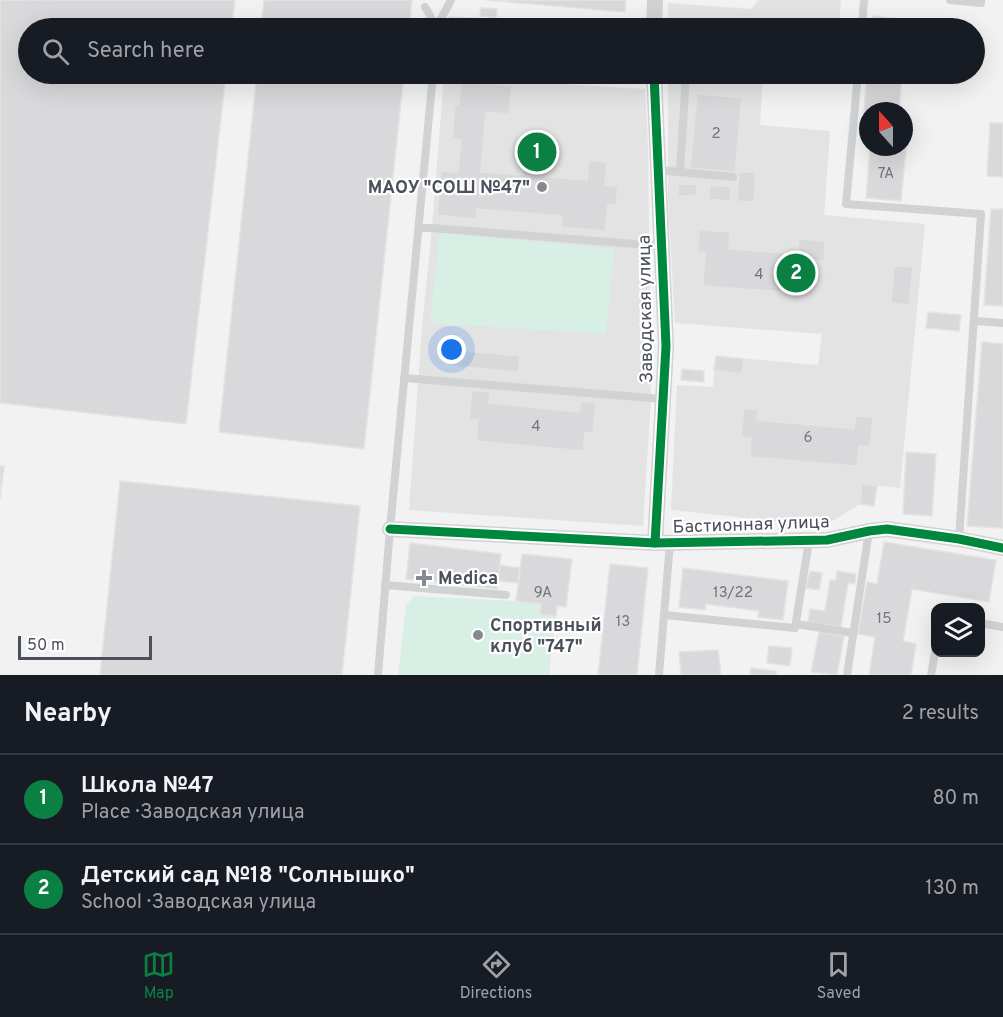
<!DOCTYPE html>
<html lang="en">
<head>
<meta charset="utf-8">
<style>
	body { margin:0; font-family:Overpass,sans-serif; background:#20242c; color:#f1f3f6 }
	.controls { position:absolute; right:18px; bottom:18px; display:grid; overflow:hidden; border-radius:12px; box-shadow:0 6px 24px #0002 }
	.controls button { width:54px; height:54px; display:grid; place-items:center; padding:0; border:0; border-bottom:2px solid #363941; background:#171b24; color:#f1f3f6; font:30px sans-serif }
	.compass { position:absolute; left:859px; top:102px; width:54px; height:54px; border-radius:50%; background:#171b24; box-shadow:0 6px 24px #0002; rotate:339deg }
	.scale { position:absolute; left:18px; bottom:15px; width:134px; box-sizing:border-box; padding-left:6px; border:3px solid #4a505c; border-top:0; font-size:16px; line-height:21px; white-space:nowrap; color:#4a505c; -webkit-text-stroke:4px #fff; paint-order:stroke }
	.you { position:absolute; left:452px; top:350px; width:21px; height:21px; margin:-15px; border:4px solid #fff; border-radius:50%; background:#1a73e8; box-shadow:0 0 0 9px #1a73e833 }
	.badge { display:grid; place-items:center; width:39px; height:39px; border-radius:50%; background:#0b8043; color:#fff; font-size:20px; font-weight:700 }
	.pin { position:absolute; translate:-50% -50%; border:3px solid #fff; box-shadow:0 2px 6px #0006 }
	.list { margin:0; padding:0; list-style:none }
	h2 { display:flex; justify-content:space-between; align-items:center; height:78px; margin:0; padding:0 24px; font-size:26px }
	h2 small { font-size:20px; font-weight:400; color:#9ea1a6 }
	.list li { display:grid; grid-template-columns:39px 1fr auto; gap:18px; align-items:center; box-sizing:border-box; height:90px; padding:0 24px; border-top:2px solid #363941 }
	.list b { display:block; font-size:22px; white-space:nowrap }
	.list p { margin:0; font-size:20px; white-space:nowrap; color:#9ea1a6 }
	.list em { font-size:20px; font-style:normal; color:#9ea1a6 }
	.icon { flex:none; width:33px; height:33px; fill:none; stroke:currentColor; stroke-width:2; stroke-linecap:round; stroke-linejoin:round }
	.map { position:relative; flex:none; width:1003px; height:675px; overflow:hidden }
	.search { position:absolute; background:#171b24; box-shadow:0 6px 24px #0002; left:18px; right:18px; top:18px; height:66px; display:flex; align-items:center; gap:15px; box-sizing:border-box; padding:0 21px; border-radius:33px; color:#9ea1a6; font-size:22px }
	.sheet { height:258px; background:#171b24 }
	nav { display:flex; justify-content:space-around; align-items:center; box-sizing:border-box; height:84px; border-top:2px solid #363941; background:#171b24; font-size:16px; color:#9ea1a6 }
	nav a { display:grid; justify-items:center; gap:3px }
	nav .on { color:#0b8043 }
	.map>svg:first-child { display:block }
</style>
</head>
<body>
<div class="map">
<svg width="1003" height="675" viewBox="0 0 1003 675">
	<rect width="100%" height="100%" fill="#f2f2f2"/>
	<g fill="#e4e3e3">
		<path d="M758 0H841L839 28H668V3L752 9Z"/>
		<path d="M449 16 545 22V28H448Z"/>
		<path d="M444 74H545V83L645 89 648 145 651 399 643 526 409 510 422 327 432 228Z"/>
		<path d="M668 74H763L760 125 830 131 824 215 925 224 900 488 862 484 860 504 824 526 671 510 677 385 713 387 716 356 818 365 822 334 675 323 668 202Z"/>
	</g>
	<g fill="#d8efe5">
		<path d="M440 233 614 249 606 334 430 323Z"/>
		<path d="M414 596 516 601 541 604 540 614 556 616 549 675H398L406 605Z"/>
	</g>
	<g fill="#d9d9db" stroke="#e3e3e4" stroke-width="1.5">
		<path d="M0 0H235L231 28H28V74H226L186 424 0 403Z"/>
		<path d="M264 0H412L409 28H261Z"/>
		<path d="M486 0H626L625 12Z"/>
		<path d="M481 8 497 9 496 18 480 16Z"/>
		<path d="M873 16 907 20V28H871Z"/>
		<path d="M498 22 520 24V28H498Z"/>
		<path d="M257 74H404L364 449 219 432Z"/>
		<path d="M867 74H902L899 111H868V137L862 136Z"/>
		<path d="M461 81 512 86 509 114 486 112 481 172 523 175 526 141 549 143 546 177 587 180 589 160 607 162 605 185 618 186 616 205H608L605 231 561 227 562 216 477 209V219L437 215 441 171 458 173 461 140 452 139 455 104 459 105Z"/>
		<path d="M697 94 742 98 735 172 690 168Z"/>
		<path d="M990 123H1003V177L987 176Z"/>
		<path d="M904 139H907L901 201 866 198 870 147H904Z"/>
		<path d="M739 172H756L754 202 737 201Z"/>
		<path d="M678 184H697L696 196H678Z"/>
		<path d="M710 185 731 187 730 201 709 199Z"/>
		<path d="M991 209H1003V306L984 305Z"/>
		<path d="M699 230 730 232 729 249 798 254 799 239 825 241 824 261H815L812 294 703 286 705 252H698Z"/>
		<path d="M894 266 913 267 909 305 891 303Z"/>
		<path d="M928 312 961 315 959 331 926 328Z"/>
		<path d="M982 342 1003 344V528L967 526Z"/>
		<path d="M453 350 520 356 518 372 452 366Z"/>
		<path d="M716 356 744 359 742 374 714 370Z"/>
		<path d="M682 369 704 371V382L681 380Z"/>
		<path d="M472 390 490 392 489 403 579 412 581 401 596 403 593 433 585 432 583 451 476 441 478 420 469 419Z"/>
		<path d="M744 408 758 410 757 420 854 429 856 416 873 417 870 447 859 446 857 466 750 457 751 438 741 437Z"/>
		<path d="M906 452 936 454 932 516 903 514Z"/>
		<path d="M0 466H4L0 499Z"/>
		<path d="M120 481 360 506 342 675H100Z"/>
		<path d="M862 484 877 486 874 506 860 504Z"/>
		<path d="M884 542 996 560 989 602 912 589 903 641 916 644 911 675H869L875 637 858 634 867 582 877 584Z"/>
		<path d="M410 543 501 554 497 589 406 579Z"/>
		<path d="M522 554 572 559 566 607 557 606 556 616 540 614 541 604 516 601Z"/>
		<path d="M610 564 648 568 637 675H598Z"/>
		<path d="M500 565 520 568 518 583 498 581Z"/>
		<path d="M683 568 788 581 783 620 758 617 759 611 706 604 705 610 679 607Z"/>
		<path d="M810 571 822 573 819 590 806 588Z"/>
		<path d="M837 571 856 574 855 584 848 583 841 627 808 622 810 609 825 611 830 580H836Z"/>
		<path d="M819 632 844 636 837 675 811 672Z"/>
		<path d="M769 646 792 648 790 666 767 663Z"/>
		<path d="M718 650 721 675H681L679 652Z"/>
		<path d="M751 668 776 671V675H750Z"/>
	</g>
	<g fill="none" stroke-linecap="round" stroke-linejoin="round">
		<g stroke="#d0d2d4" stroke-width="8">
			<path d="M950 0 981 3V0"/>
			<path d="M425 7 436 26"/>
			<path d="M436 28 451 0"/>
			<path d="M862 28 864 0"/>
			<path d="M858 74 846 204 981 214 959 539"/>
			<path d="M658 170 733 177"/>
			<path d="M680 172 686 74"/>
			<path d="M419 228H432L660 246"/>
			<path d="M975 321 1003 323"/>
			<path d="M404 378 663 399"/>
			<path d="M385 585 506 595"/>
			<path d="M664 615 795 628 809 541"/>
			<path d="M980 623 1003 627"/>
			<path d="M796 624 853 633"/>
			<path d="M378 675 390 529 433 74"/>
			<path d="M659 675 670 543"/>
			<path d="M847 675 869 531"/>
			<path d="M931 675 936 647"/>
		</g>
		<g stroke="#d0d2d4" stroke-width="16">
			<path d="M654 28 655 0"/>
			<path d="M654 74 666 346 655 543"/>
			<path d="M390 529 655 543 827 540 869 531 887 529 959 539 1003 548"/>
		</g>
		<defs>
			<g id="cycleway">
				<path d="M654 74 666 346 655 543"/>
				<path d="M390 529 655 543 827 540 869 531 887 529 959 539 1003 548"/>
			</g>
		</defs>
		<use href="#cycleway" stroke="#fff" stroke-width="13"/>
		<use href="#cycleway" stroke="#00873e" stroke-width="9"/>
	</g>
	<g fill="#858990" stroke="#fff" stroke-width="2">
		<circle cx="542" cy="187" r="6"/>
		<path d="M421 569h6v6h6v6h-6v6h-6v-6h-6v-6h6z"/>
		<circle cx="478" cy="635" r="6"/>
	</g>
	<g text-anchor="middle" stroke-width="4.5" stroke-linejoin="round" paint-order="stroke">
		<g font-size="15" fill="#6f747d">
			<text x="716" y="138">2</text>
			<text x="886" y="178">7А</text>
			<text x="759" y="279">4</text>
			<text x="536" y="431">4</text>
			<text x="808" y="442">6</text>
			<text x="543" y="597">9А</text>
			<text x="733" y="597">13/22</text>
			<text x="884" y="623">15</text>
			<text x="623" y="626">13</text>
		</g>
		<g font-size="18" font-weight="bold" fill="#4a505c" stroke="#fff" text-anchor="start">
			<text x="530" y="193" text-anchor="end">МАОУ "СОШ №47"</text>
			<text x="438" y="584">Medica</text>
			<text x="490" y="631">Спортивный<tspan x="490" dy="21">клуб "747"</tspan></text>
		</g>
		<g font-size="18" fill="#4a505c" stroke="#fff">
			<text transform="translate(645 309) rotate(-91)" y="6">Заводская улица</text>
			<text transform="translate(751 524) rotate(-2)" y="6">Бастионная улица</text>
		</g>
	</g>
</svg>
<div class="controls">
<button><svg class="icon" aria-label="layers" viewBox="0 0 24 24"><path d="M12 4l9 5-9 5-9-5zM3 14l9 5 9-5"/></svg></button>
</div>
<svg class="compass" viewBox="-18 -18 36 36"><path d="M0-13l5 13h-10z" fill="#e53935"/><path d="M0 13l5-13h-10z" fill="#9ea1a6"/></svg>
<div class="scale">50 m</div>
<div class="you"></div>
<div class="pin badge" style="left:537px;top:152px">1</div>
<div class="pin badge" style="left:796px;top:273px">2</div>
<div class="search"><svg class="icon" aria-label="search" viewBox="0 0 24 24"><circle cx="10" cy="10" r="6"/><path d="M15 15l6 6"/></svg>Search here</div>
</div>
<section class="sheet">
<h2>Nearby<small>2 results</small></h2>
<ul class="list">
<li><span class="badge">1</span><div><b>Школа №47</b><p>Place · Заводская улица</p></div><em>80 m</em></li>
<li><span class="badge">2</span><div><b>Детский сад №18 &quot;Солнышко&quot;</b><p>School · Заводская улица</p></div><em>130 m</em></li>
</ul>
</section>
<nav>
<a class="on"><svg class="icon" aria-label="map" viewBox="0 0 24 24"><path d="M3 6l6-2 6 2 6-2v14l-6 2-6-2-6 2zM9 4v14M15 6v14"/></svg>Map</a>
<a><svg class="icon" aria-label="directions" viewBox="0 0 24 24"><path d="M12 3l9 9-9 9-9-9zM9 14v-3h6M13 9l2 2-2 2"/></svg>Directions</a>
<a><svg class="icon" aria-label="saved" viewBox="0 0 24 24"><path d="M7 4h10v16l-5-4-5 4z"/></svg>Saved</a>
</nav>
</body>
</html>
